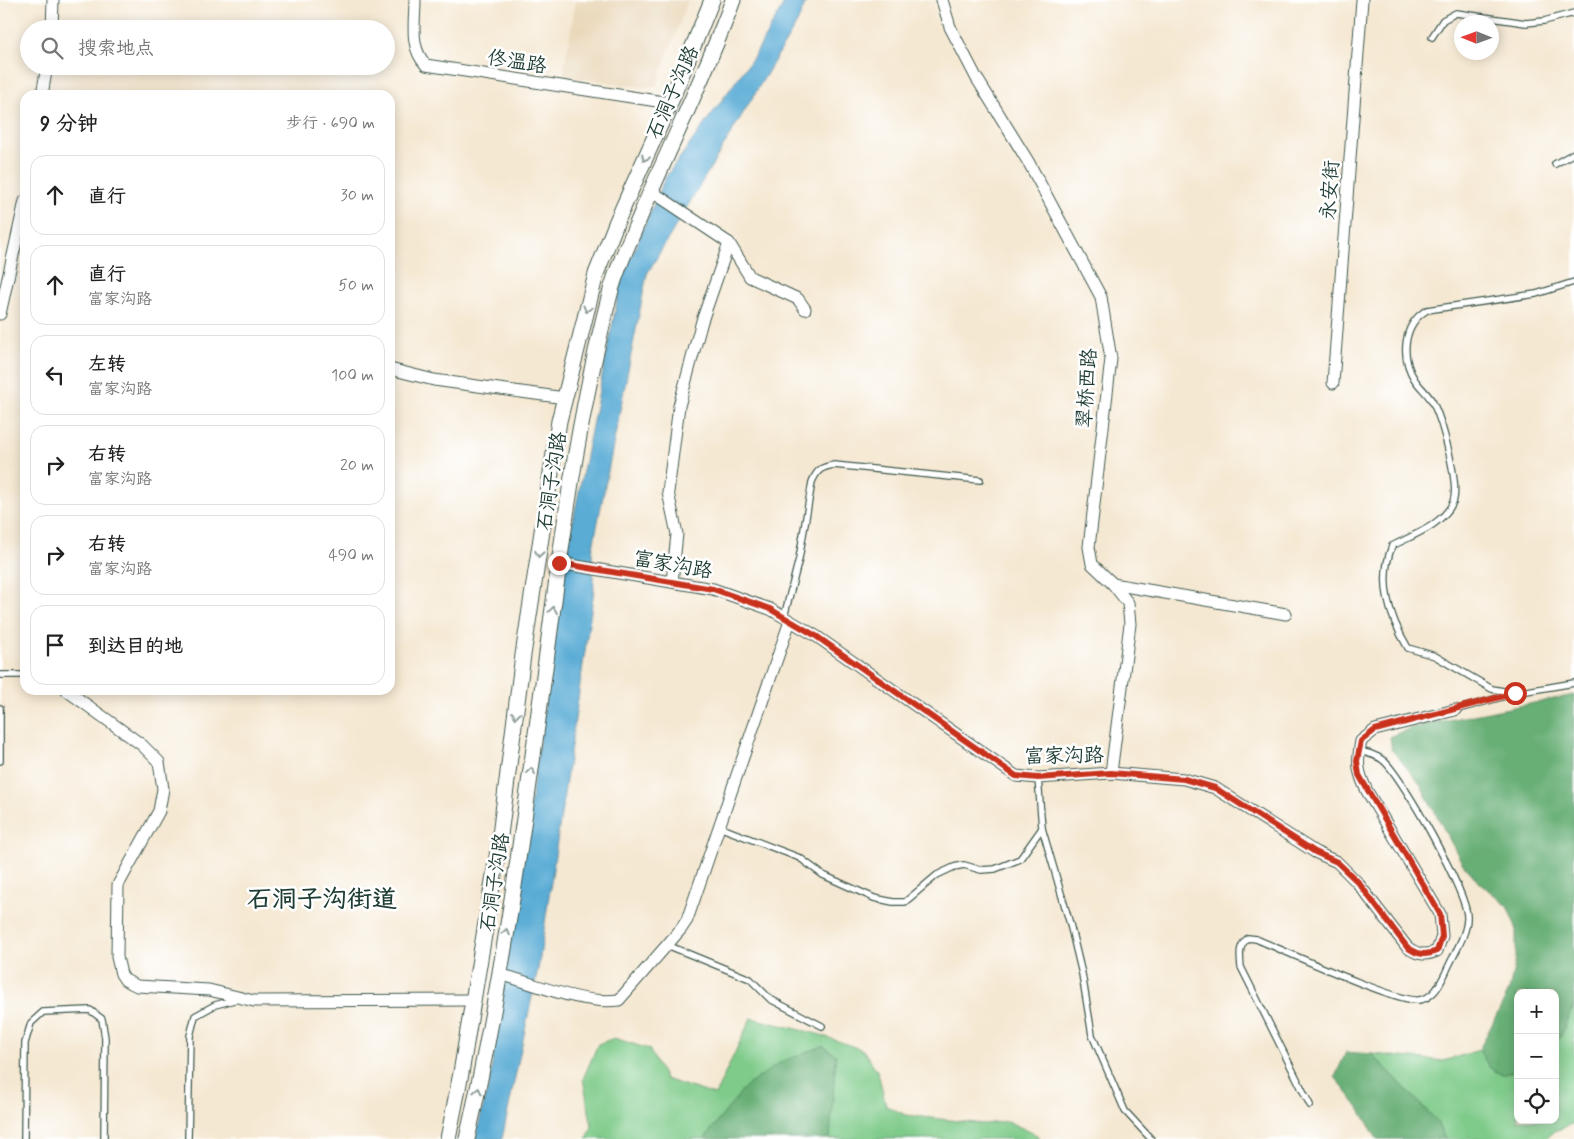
<!DOCTYPE html>
<html lang="zh">
<head>
<meta charset="utf-8">
<style>
	body { margin:0; font-family:Mynerve,"LXGW WenKai TC",sans-serif; background:#f2f2f2; color:#222 }
	.controls { position:absolute; right:15px; bottom:15px; display:grid; overflow:hidden; border-radius:10px; box-shadow:0 2px 12px #0003 }
	.controls button { width:45px; height:45px; display:grid; place-items:center; padding:0; border:0; border-bottom:1px solid #e0e0e0; background:#fff; color:#222; font:25px sans-serif }
	.compass { position:absolute; left:1454px; top:15px; width:45px; height:45px; border-radius:50%; background:#fff; box-shadow:0 2px 12px #0003; rotate:271deg }
	.stop { position:absolute; width:15px; height:15px; margin:-11px; border:4px solid #c8321e; border-radius:50%; background:#fff }
	.stop.end { background:#c8321e; border-color:#fff; box-shadow:0 1px 5px #0008 }
	.list { margin:0; padding:0; list-style:none }
	h2 { display:flex; justify-content:space-between; align-items:center; height:65px; margin:0; padding:0 20px; font-size:21px }
	h2 small { font-size:16px; font-weight:400; color:#767676 }
	.list li { display:grid; grid-template-columns:32px 1fr auto; gap:15px; align-items:center; box-sizing:border-box; height:80px; margin:0 10px 10px; padding:0 10px; border:1px solid #e0e0e0; border-radius:15px }
	.list b { display:block; font-size:19px; white-space:nowrap }
	.list p { margin:0; font-size:16px; white-space:nowrap; color:#767676 }
	.list em { font-size:16px; font-style:normal; color:#767676 }
	.icon { flex:none; width:28px; height:28px; fill:none; stroke:currentColor; stroke-width:2; stroke-linecap:round; stroke-linejoin:round }
	.map { position:relative; flex:none; width:1574px; height:1139px; overflow:hidden }
	.search { position:absolute; background:#fff; box-shadow:0 2px 12px #0003; left:20px; top:20px; width:375px; height:55px; display:flex; align-items:center; gap:12px; box-sizing:border-box; padding:0 18px; border-radius:28px; color:#767676; font-size:19px }
	.panel { position:absolute; background:#fff; box-shadow:0 2px 12px #0003; left:20px; top:90px; width:375px; height:605px; border-radius:15px }
	.map>svg:first-child { display:block }
</style>
</head>
<body>
<div class="map">
<svg width="1574" height="1139" viewBox="0 0 1574 1139">
	<rect width="100%" height="100%" fill="#fff"/>
	<filter id="ink" filterUnits="userSpaceOnUse"><feTurbulence type="fractalNoise" baseFrequency=".02" numOctaves="2"/><feDisplacementMap in="SourceGraphic" scale="10" xChannelSelector="R" yChannelSelector="G"/><feConvolveMatrix kernelMatrix="1 2 1 2 8 2 1 2 1" color-interpolation-filters="sRGB"/></filter>
	<filter id="wash" filterUnits="userSpaceOnUse"><feTurbulence type="fractalNoise" baseFrequency=".0096" numOctaves="4" result="noise"/><feDisplacementMap in="SourceGraphic" scale="20" xChannelSelector="R" yChannelSelector="G"/><feGaussianBlur stdDeviation="1.12" result="paint"/><feColorMatrix in="noise" values="0 0 0 0 0 0 0 0 0 0 0 0 0 0 0 0 0 1.4 0 .05"/><feComposite in="paint" operator="in"/></filter>
	<g filter="url(#wash)">
		<rect width="100%" height="100%" fill="#f5e8d2"/>
		<path fill="#ead8ba" d="M576 0H688L656 86 643 87 563 76Z"/>
		<g fill="#7fcb8a" stroke="#4f845f">
			<path d="M1574 1004V1123L1555 1131 1546 1139H1445L1436 1120 1372 1054 1444 1061 1479 1050 1490 1068 1502 1075 1518 1069V1120H1555V1042L1560 1037Z"/>
			<path d="M751 1018 818 1034 863 1050 878 1072 886 1106 906 1115 984 1124 1007 1121 1037 1135 1040 1139H830V1137L709 1134 704 1139H587L592 1127 583 1079 598 1044 614 1038 649 1049 665 1079 715 1095Z"/>
		</g>
		<g fill="#67af76" stroke="#437655">
			<path d="M1574 695V1004L1560 1037 1555 1042V993H1518V1069L1502 1075 1490 1068 1479 1050 1509 991 1516 958V927L1507 906 1480 883 1462 863 1420 784 1392 750 1390 737 1413 727Z"/>
			<path d="M823 1046 836 1055 830 1139H704L745 1087 781 1062Z"/>
			<path d="M1346 1052 1372 1054 1436 1120 1445 1139H1377L1359 1108 1335 1077Z"/>
		</g>
		<path fill="#5aacd5" stroke="#3c7484" d="M786 0H807L797 23 647 274 592 552 594 590 539 964 502 1139H475L490 1079 568 546 621 281 665 178 755 55Z"/>
	</g>
	<g filter="url(#ink)">
		<g fill="none" stroke-linecap="round" stroke-linejoin="round">
			<defs>
				<g id="service">
					<path d="M1432 37 1443 20 1456 13 1526 23 1544 21 1574 13"/>
					<path d="M1555 164 1574 153"/>
					<path d="M1574 282 1536 294 1427 310C1403 324 1400 357 1415 380 1421 389 1430 395 1434 405 1442 422 1460 484 1453 502 1443 525 1413 535 1392 546 1378 582 1389 616 1408 648L1435 656 1492 689 1515 693 1574 683"/>
					<path d="M784 617 799 559 812 482C817 470 821 467 834 465L980 480"/>
					<path d="M0 675H25"/>
					<path d="M0 708V761"/>
					<path d="M1455 710 1513 694"/>
					<path d="M1038 778 1042 828 1070 924 1082 974 1092 1035 1125 1111 1151 1139"/>
					<path d="M719 827 800 858 823 875 874 898 893 902H905L937 875 954 867 964 865 981 870 995 869 1020 859 1042 828"/>
					<path d="M667 945 750 979 770 999 822 1026"/>
					<path d="M1310 1105 1241 967C1240 955 1238 946 1248 938L1256 939C1283 950 1398 1003 1419 1000 1434 998 1440 984 1446 972 1453 955 1468 934 1467 916 1466 891 1403 778 1384 761 1377 755 1368 753 1359 751"/>
					<path d="M24 1139 25 1043 31 1023 43 1012 90 1010 102 1019 105 1038 104 1139"/>
					<path d="M188 1139 190 1036 195 1016 215 1005 238 999"/>
				</g>
				<g id="minor">
					<path d="M415 0C415 23 409 47 426 65L670 103"/>
					<path d="M942 0 950 27 976 77 1029 163 1101 297 1111 359 1089 547 1092 564 1113 584 1128 603 1130 624 1111 773"/>
					<path d="M52 29 53 0"/>
					<path d="M42 95 47 66"/>
					<path d="M651 191 729 243 750 277 798 299 805 309"/>
					<path d="M0 314 25 201"/>
					<path d="M390 369 434 380 565 398"/>
					<path d="M1333 383 1362 0"/>
					<path d="M559 563 713 589 770 609 816 636 1016 776 1038 778 1111 773 1184 779 1215 788 1315 852 1337 862 1357 882 1407 947C1418 955 1425 956 1437 951L1442 936 1440 914 1367 791C1357 771 1357 763 1361 741L1375 730 1455 710"/>
					<path d="M672 582 677 534 668 492 679 406 702 321 729 243"/>
					<path d="M1113 584 1286 614"/>
					<path d="M66 690 142 745 159 762 163 789 159 811 118 885 117 957 121 974 125 980 137 986 209 990 254 1001 473 1000"/>
					<path d="M499 974C536 984 582 1005 619 1000L681 929 687 920 790 621"/>
				</g>
				<g id="secondary">
					<path d="M448 1139 461 1073 498 851 523 655 559 421 596 274 617 221 670 103 712 0"/>
					<path d="M467 1139C503 981 524 821 546 661 562 538 578 415 610 294 617 266 631 239 642 212 672 141 707 72 733 0"/>
				</g>
			</defs>
			<use href="#service" stroke="#3f574c" stroke-width="8"/>
			<use href="#minor" stroke="#3f574c" stroke-width="13"/>
			<use href="#secondary" stroke="#3f574c" stroke-width="17"/>
			<use href="#service" stroke="#fff" stroke-width="5.5"/>
			<use href="#minor" stroke="#fff" stroke-width="11"/>
			<use href="#secondary" stroke="#fff" stroke-width="15"/>
		</g>
		<defs><path id="oneway-chevron" d="M-2-3.5L2.5 0L-2 3.5" fill="none" stroke-width="1.6" stroke-linecap="round" stroke-linejoin="round" transform="scale(1.25)"/></defs>
		<g stroke="#8f9e9a">
			<use href="#oneway-chevron" transform="translate(645 158) rotate(114)"/>
			<use href="#oneway-chevron" transform="translate(587 309) rotate(105)"/>
			<use href="#oneway-chevron" transform="translate(539 554) rotate(99)"/>
			<use href="#oneway-chevron" transform="translate(553 610) rotate(-82)"/>
			<use href="#oneway-chevron" transform="translate(516 715) rotate(97)"/>
			<use href="#oneway-chevron" transform="translate(531 771) rotate(-82)"/>
			<use href="#oneway-chevron" transform="translate(506 932) rotate(-80)"/>
			<use href="#oneway-chevron" transform="translate(478 1091) rotate(-77)"/>
		</g>
	</g>
	<g fill="none" stroke-linecap="round" stroke-linejoin="round" filter="url(#ink)">
		<path stroke="#c8321e" stroke-width="6" d="M559 563 713 589 770 609 816 636 1016 776 1038 778 1111 773 1184 779 1215 788 1315 852 1337 862 1358 882 1407 947C1418 955 1425 956 1437 951L1442 936 1440 914 1359 775 1357 761 1361 741 1375 730 1515 693"/>
	</g>
	<g text-anchor="middle" stroke-width="5" stroke-linejoin="round" paint-order="stroke">
		<g font-size="20" fill="#1f3d34" stroke="#fff">
			<text transform="translate(517 61) rotate(9)" y="7">佟温路</text>
			<text transform="translate(672 92) rotate(-66)" y="7">石洞子沟路</text>
			<text transform="translate(1329 190) rotate(-86)" y="7">永安街</text>
			<text transform="translate(1086 388) rotate(-86)" y="7">翠桥西路</text>
			<text transform="translate(551 481) rotate(-81)" y="7">石洞子沟路</text>
			<text transform="translate(673 564) rotate(10)" y="7">富家沟路</text>
			<text transform="translate(1064 755) rotate(-1)" y="7">富家沟路</text>
			<text transform="translate(494 882) rotate(-81)" y="7">石洞子沟路</text>
		</g>
		<g font-size="25" font-weight="bold" fill="#1f3d34" stroke="#fff">
			<text x="322" y="907">石洞子沟街道</text>
		</g>
	</g>
</svg>
<div class="controls">
<button>+</button>
<button>−</button>
<button><svg class="icon" aria-label="locate" viewBox="0 0 24 24"><circle cx="12" cy="12" r="6"/><path d="M12 2v4M12 18v4M2 12h4M18 12h4"/></svg></button>
</div>
<svg class="compass" viewBox="-18 -18 36 36"><path d="M0-13l5 13h-10z" fill="#e53935"/><path d="M0 13l5-13h-10z" fill="#767676"/></svg>
<div class="stop" style="left:1515px;top:693px"></div>
<div class="stop end" style="left:559px;top:563px"></div>
<div class="search"><svg class="icon" aria-label="search" viewBox="0 0 24 24"><circle cx="10" cy="10" r="6"/><path d="M15 15l6 6"/></svg>搜索地点</div>
<section class="panel">
<h2>9 分钟<small>步行 · 690 m</small></h2>
<ul class="list">
<li><svg class="icon" aria-label="ahead" viewBox="0 0 24 24"><path d="M12 20V5M6 11l6-6 6 6"/></svg><div><b>直行</b></div><em>30 m</em></li>
<li><svg class="icon" aria-label="ahead" viewBox="0 0 24 24"><path d="M12 20V5M6 11l6-6 6 6"/></svg><div><b>直行</b><p>富家沟路</p></div><em>50 m</em></li>
<li><svg class="icon" aria-label="left" viewBox="0 0 24 24"><path d="M17 20v-9H6M10 6l-5 5 5 5"/></svg><div><b>左转</b><p>富家沟路</p></div><em>100 m</em></li>
<li><svg class="icon" aria-label="right" viewBox="0 0 24 24"><path d="M7 20v-9h11M14 6l5 5-5 5"/></svg><div><b>右转</b><p>富家沟路</p></div><em>20 m</em></li>
<li><svg class="icon" aria-label="right" viewBox="0 0 24 24"><path d="M7 20v-9h11M14 6l5 5-5 5"/></svg><div><b>右转</b><p>富家沟路</p></div><em>490 m</em></li>
<li><svg class="icon" aria-label="arrive" viewBox="0 0 24 24"><path d="M6 21V4h12l-3 4 3 4H6"/></svg><div><b>到达目的地</b></div></li>
</ul>
</section>
</div>
</body>
</html>
